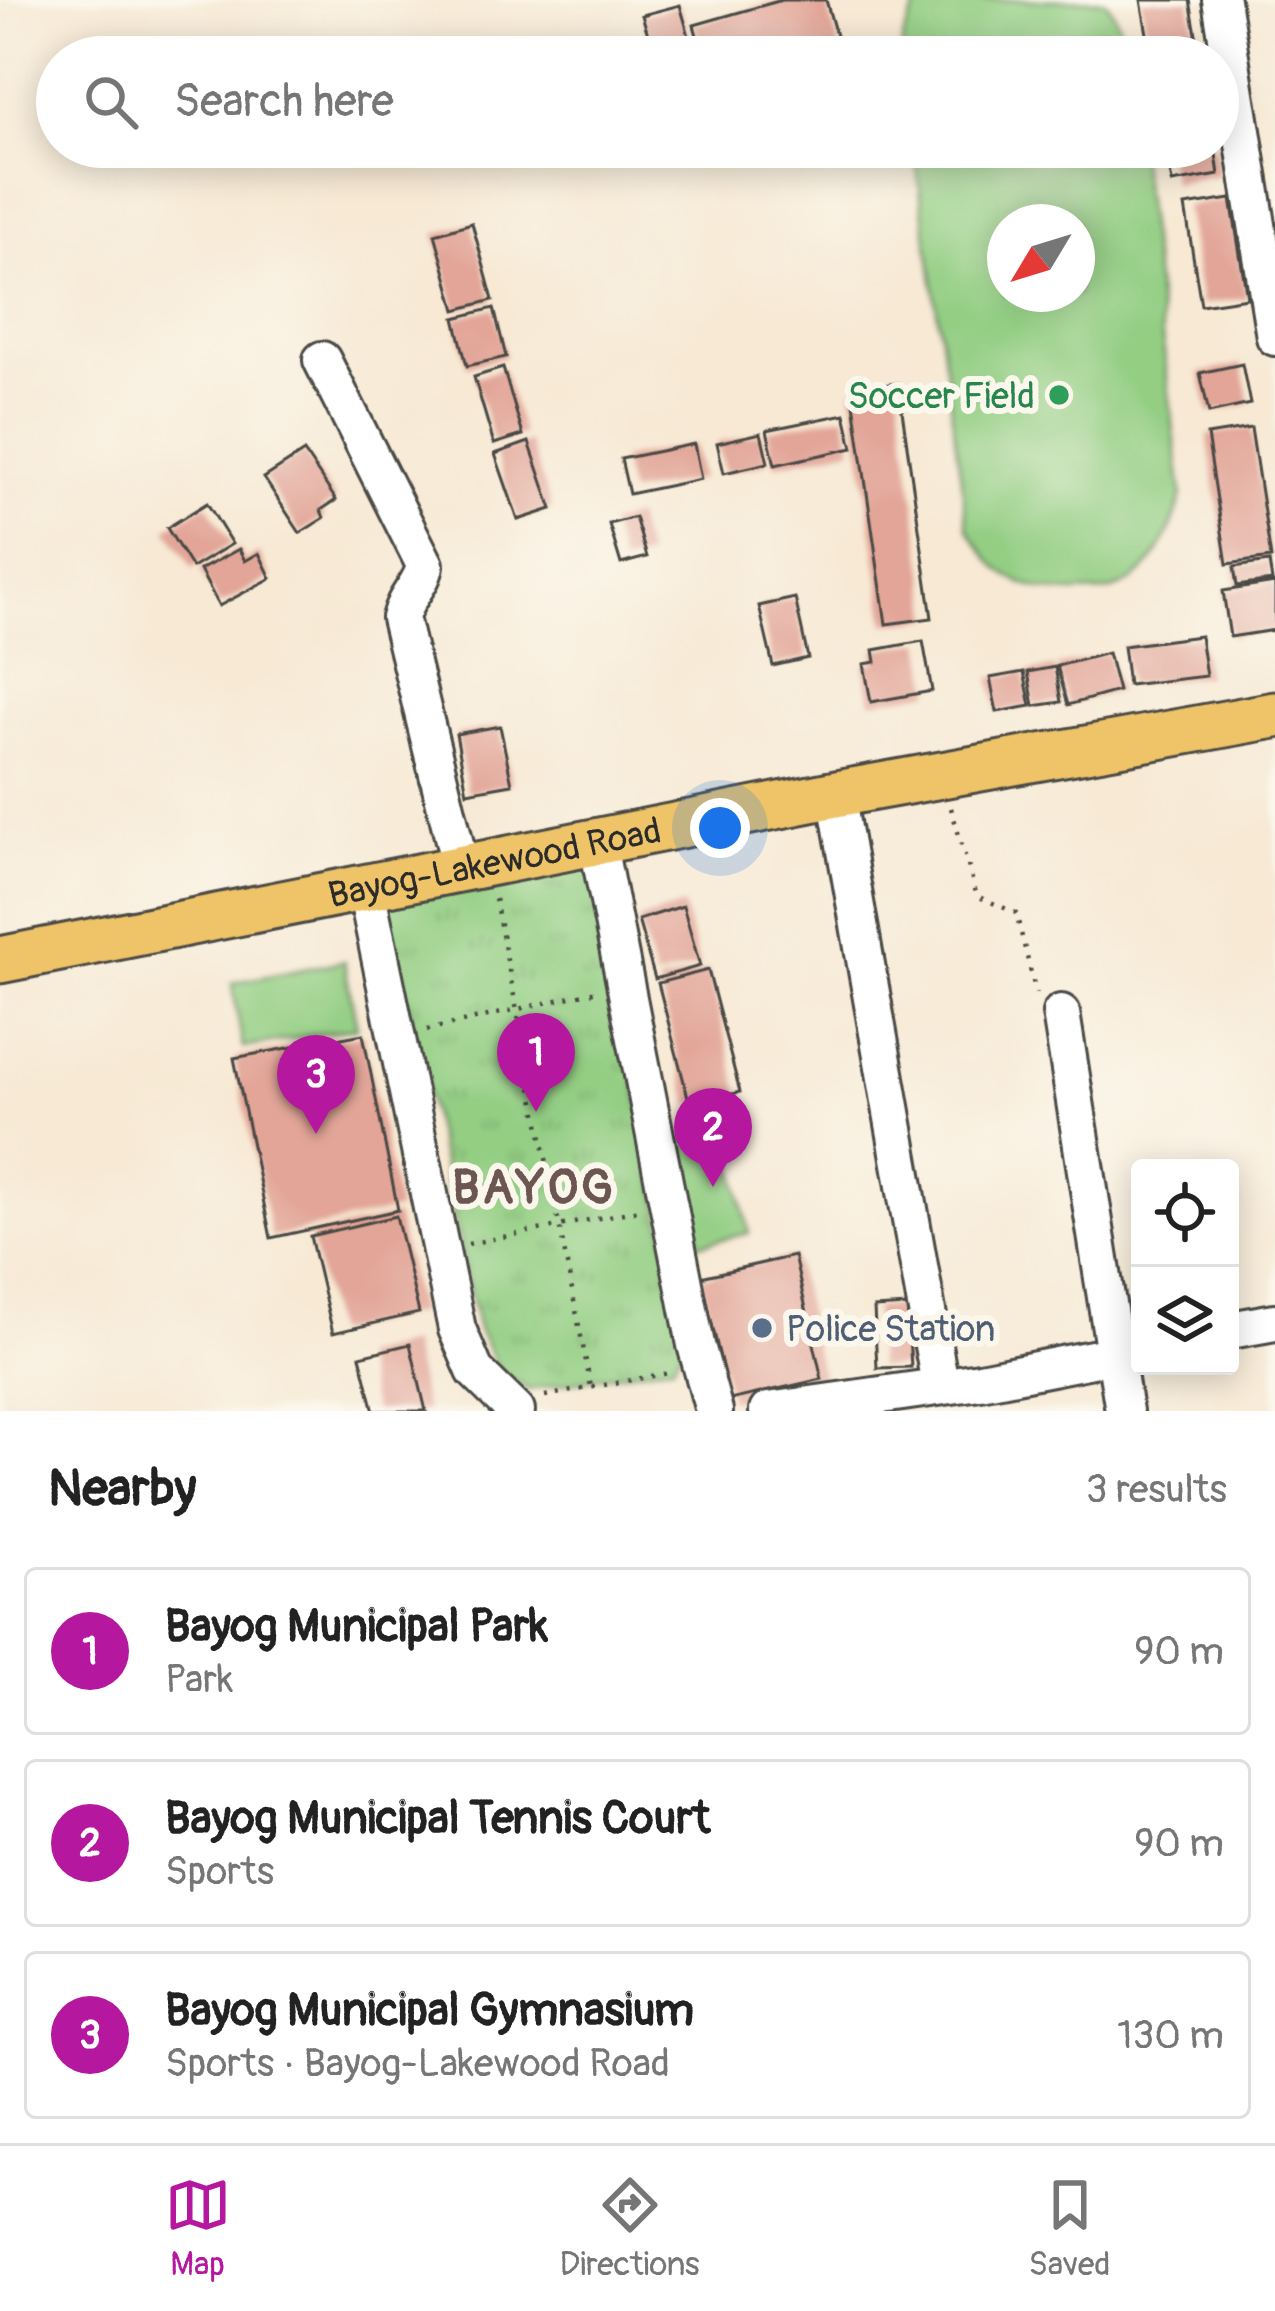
<!DOCTYPE html>
<html lang="en">
<head>
<meta charset="utf-8">
<style>
	body { margin:0; font-family:Pangolin,sans-serif; background:#f6f6f6; color:#222 }
	.controls { position:absolute; right:36px; bottom:36px; display:grid; overflow:hidden; border-radius:12px; box-shadow:0 6px 30px #0003 }
	.controls button { width:108px; height:108px; display:grid; place-items:center; padding:0; border:0; border-bottom:3px solid #e0e0e0; background:#fff; color:#222; font:60px sans-serif }
	.compass { position:absolute; left:987px; top:204px; width:108px; height:108px; border-radius:50%; background:#fff; box-shadow:0 6px 30px #0003; rotate:232deg }
	.you { position:absolute; left:720px; top:828px; width:42px; height:42px; margin:-30px; border:9px solid #fff; border-radius:50%; background:#1a73e8; box-shadow:0 0 0 18px #1a73e833 }
	.badge { display:grid; place-items:center; width:78px; height:78px; border-radius:50%; background:#b5179e; color:#fff; font-size:39px; font-weight:700 }
	.pin { position:absolute; translate:-50% -99px; filter:drop-shadow(0 3px 6px #0008) }
	.pin::after { content:''; position:absolute; top:63px; width:42px; height:36px; background:inherit; clip-path:polygon(0 0,100% 0,50% 100%) }
	.list { margin:0; padding:0; list-style:none }
	h2 { display:flex; justify-content:space-between; align-items:center; height:156px; margin:0; padding:0 48px; font-size:51px }
	h2 small { font-size:39px; font-weight:400; color:#767676 }
	.list li { display:grid; grid-template-columns:78px 1fr auto; gap:36px; align-items:center; box-sizing:border-box; height:168px; margin:0 24px 24px; padding:0 24px; border:3px solid #e0e0e0; border-radius:12px }
	.list b { display:block; font-size:45px; white-space:nowrap }
	.list p { margin:0; font-size:39px; white-space:nowrap; color:#767676 }
	.list em { font-size:39px; font-style:normal; color:#767676 }
	.icon { flex:none; width:66px; height:66px; fill:none; stroke:currentColor; stroke-width:2; stroke-linecap:round; stroke-linejoin:round }
	.map { position:relative; flex:none; width:1275px; height:1411px; overflow:hidden }
	.search { position:absolute; background:#fff; box-shadow:0 6px 30px #0003; left:36px; right:36px; top:36px; height:132px; display:flex; align-items:center; gap:30px; box-sizing:border-box; padding:0 42px; border-radius:66px; color:#767676; font-size:45px }
	.sheet { height:732px; background:#fff }
	nav { display:flex; justify-content:space-around; align-items:center; box-sizing:border-box; height:168px; border-top:3px solid #e0e0e0; background:#fff; font-size:33px; color:#767676 }
	nav a { display:grid; justify-items:center; gap:6px }
	nav .on { color:#b5179e }
	.map>svg:first-child { display:block }
</style>
</head>
<body>
<div class="map">
<svg width="1275" height="1411" viewBox="0 0 1275 1411">
	<defs>
		<pattern id="park-tufts" width="24" height="20" patternUnits="userSpaceOnUse" patternTransform="scale(3)"><rect width="24" height="20" fill="#93ce83"/><path d="M3 7l-1-3M5 7V3M7 7l1-3M15 17l-1-3M17 17v-4M19 17l1-3" fill="none" stroke="#7fb171"/></pattern>
	</defs>
	<rect width="100%" height="100%" fill="#fbf7ec"/>
	<filter id="ink" filterUnits="userSpaceOnUse"><feTurbulence type="fractalNoise" baseFrequency=".00833" numOctaves="2"/><feDisplacementMap in="SourceGraphic" scale="24" xChannelSelector="R" yChannelSelector="G"/><feConvolveMatrix kernelMatrix="1 2 1 2 8 2 1 2 1" color-interpolation-filters="sRGB"/></filter>
	<filter id="wash" filterUnits="userSpaceOnUse"><feTurbulence type="fractalNoise" baseFrequency=".004" numOctaves="4" result="noise"/><feDisplacementMap in="SourceGraphic" scale="48" xChannelSelector="R" yChannelSelector="G"/><feGaussianBlur stdDeviation="2.7" result="paint"/><feColorMatrix in="noise" values="0 0 0 0 0 0 0 0 0 0 0 0 0 0 0 0 0 1.4 0 .05"/><feComposite in="paint" operator="in"/></filter>
	<g filter="url(#wash)">
		<rect width="100%" height="100%" fill="#f7e9d4"/>
		<g fill="#93ce83" stroke="#5f7c57" stroke-width="3" fill-rule="evenodd">
			<path d="M922 0H1105C1119 17 1124 36 1126 57H901C900 39 911 15 922 0Z"/>
			<path d="M914 147H1138L1182 495C1171 535 1150 585 1103 592 1095 593 1084 592 1075 593 1047 593 1018 587 997 567 986 557 977 542 968 529ZM1077 222V294H1005V222Z"/>
			<path d="M344 961 357 1027 243 1048 232 983Z"/>
			<path d="M726 1131 749 1233 699 1244 676 1142Z"/>
		</g>
		<path fill="url(#park-tufts)" stroke="#5f7c57" stroke-width="3" d="M590 850 686 1342 673 1364 528 1390 499 1370 478 1330 384 895Z"/>
		<g id="blocks">
			<g fill="#e2a598">
				<path d="M782 0H826L842 57H703L694 25Z"/>
				<path d="M1141 0H1190L1200 57H1151Z"/>
				<path d="M680 5 691 43 654 54 642 15Z"/>
				<path d="M1166 147H1215L1219 175 1172 183Z"/>
				<path d="M1231 199 1247 298 1201 305 1185 206Z"/>
				<path d="M472 223 493 300 456 310 435 234Z"/>
				<path d="M494 308 506 357 467 366 455 318Z"/>
				<path d="M1242 364 1250 404 1209 413 1200 373Z"/>
				<path d="M503 368 523 435 494 444 474 377Z"/>
				<path d="M898 383 932 618 886 624 852 389Z"/>
				<path d="M845 414 853 448 775 465 767 430Z"/>
				<path d="M1251 428 1271 558 1227 564 1207 435Z"/>
				<path d="M761 433 768 463 724 473 717 443Z"/>
				<path d="M529 442 552 509 518 520 495 454Z"/>
				<path d="M694 444 701 479 629 494 621 459Z"/>
				<path d="M304 452 336 500 321 510 324 518 300 533 264 478Z"/>
				<path d="M207 503 232 544 192 568 167 528Z"/>
				<path d="M635 517 647 557 621 564 609 524Z"/>
				<path d="M239 549 245 561 259 553 271 578 219 606 200 570Z"/>
				<path d="M1269 562 1272 581 1237 586 1234 567Z"/>
				<path d="M1275 583V630L1230 637 1223 591Z"/>
				<path d="M795 598 808 658 773 666 759 606Z"/>
				<path d="M1200 636 1206 676 1128 685 1123 646Z"/>
				<path d="M923 641 932 691 871 702 864 664 876 662 874 650Z"/>
				<path d="M1108 653 1118 691 1068 705 1057 666Z"/>
				<path d="M1055 667 1061 702 1034 706 1028 672Z"/>
				<path d="M1024 672 1031 706 997 712 990 678Z"/>
				<path d="M500 726 512 784 467 792 456 734Z"/>
				<path d="M683 906 700 966 655 979 638 920Z"/>
				<path d="M708 970 740 1092 690 1105 658 983Z"/>
				<path d="M363 1034 398 1210 271 1238 234 1058Z"/>
				<path d="M396 1216 419 1313 333 1333 310 1236Z"/>
				<path d="M794 1256 822 1379 730 1400 701 1277Z"/>
				<path d="M907 1306 911 1367 877 1368 874 1308Z"/>
				<path d="M410 1344 426 1411H374L360 1356Z"/>
			</g>
		</g>
	</g>
	<g filter="url(#ink)">
		<use href="#blocks" fill-opacity="0" stroke="#4a4844" stroke-width="3"/>
		<g fill="none" stroke-linecap="round" stroke-linejoin="round">
			<defs>
				<g id="minor">
					<path d="M1221 0 1275 337"/>
					<path d="M322 360 425 565C423 583 405 596 400 618L461 869"/>
					<path d="M836 794 940 1385"/>
					<path d="M597 840 696 1345 714 1411"/>
					<path d="M366 889 457 1329 475 1371 516 1411"/>
					<path d="M1061 1013 1124 1411"/>
					<path d="M1230 1330 1275 1322"/>
					<path d="M768 1411 980 1381 1138 1350"/>
				</g>
				<g id="major">
					<path id="s1" d="M0 960 836 794 1275 715"/>
				</g>
			</defs>
			<use href="#minor" stroke="#4a4844" stroke-width="42"/>
			<use href="#major" stroke="#4a4844" stroke-width="51"/>
			<g stroke="#4a4844" stroke-width="4.5" stroke-dasharray="3 9" stroke-linecap="butt">
				<path d="M951 808 977 896 1016 913 1036 993"/>
				<path d="M495 899 591 1387"/>
				<path d="M427 1030 597 991"/>
				<path d="M468 1244 639 1210"/>
				<path d="M545 1396 669 1373"/>
			</g>
			<use href="#minor" stroke="#fff" stroke-width="36"/>
			<use href="#major" stroke="#efc469" stroke-width="45"/>
		</g>
	</g>
	<circle fill="#2e9e5b" stroke="#fbf7ec" stroke-width="4.5" cx="1059" cy="395" r="12"/>
	<circle fill="#5c6f8a" stroke="#fbf7ec" stroke-width="4.5" cx="762" cy="1328" r="12"/>
	<g text-anchor="middle" stroke-width="12" stroke-linejoin="round" paint-order="stroke">
		<g font-size="36" fill="#27864d" stroke="#fbf7ec" text-anchor="end">
			<text x="1035" y="408">Soccer Field</text>
		</g>
		<g font-size="36" fill="#2b2b2b" stroke="#fbf7ec">
			<text dy="13" stroke="none"><textPath href="#s1" startOffset="504">Bayog-Lakewood Road</textPath></text>
		</g>
		<g font-size="36" fill="#4e5e75" stroke="#fbf7ec" text-anchor="start">
			<text x="786" y="1341">Police Station</text>
		</g>
		<g font-size="48" font-weight="bold" letter-spacing="3" fill="#6b5651" stroke="#fbf7ec">
			<text x="534" y="1203">BAYOG</text>
		</g>
	</g>
</svg>
<div class="controls">
<button><svg class="icon" aria-label="locate" viewBox="0 0 24 24"><circle cx="12" cy="12" r="6"/><path d="M12 2v4M12 18v4M2 12h4M18 12h4"/></svg></button>
<button><svg class="icon" aria-label="layers" viewBox="0 0 24 24"><path d="M12 4l9 5-9 5-9-5zM3 14l9 5 9-5"/></svg></button>
</div>
<svg class="compass" viewBox="-18 -18 36 36"><path d="M0-13l5 13h-10z" fill="#e53935"/><path d="M0 13l5-13h-10z" fill="#767676"/></svg>
<div class="you"></div>
<div class="pin badge" style="left:536px;top:1112px">1</div>
<div class="pin badge" style="left:713px;top:1187px">2</div>
<div class="pin badge" style="left:316px;top:1134px">3</div>
<div class="search"><svg class="icon" aria-label="search" viewBox="0 0 24 24"><circle cx="10" cy="10" r="6"/><path d="M15 15l6 6"/></svg>Search here</div>
</div>
<section class="sheet">
<h2>Nearby<small>3 results</small></h2>
<ul class="list">
<li><span class="badge">1</span><div><b>Bayog Municipal Park</b><p>Park</p></div><em>90 m</em></li>
<li><span class="badge">2</span><div><b>Bayog Municipal Tennis Court</b><p>Sports</p></div><em>90 m</em></li>
<li><span class="badge">3</span><div><b>Bayog Municipal Gymnasium</b><p>Sports · Bayog-Lakewood Road</p></div><em>130 m</em></li>
</ul>
</section>
<nav>
<a class="on"><svg class="icon" aria-label="map" viewBox="0 0 24 24"><path d="M3 6l6-2 6 2 6-2v14l-6 2-6-2-6 2zM9 4v14M15 6v14"/></svg>Map</a>
<a><svg class="icon" aria-label="directions" viewBox="0 0 24 24"><path d="M12 3l9 9-9 9-9-9zM9 14v-3h6M13 9l2 2-2 2"/></svg>Directions</a>
<a><svg class="icon" aria-label="saved" viewBox="0 0 24 24"><path d="M7 4h10v16l-5-4-5 4z"/></svg>Saved</a>
</nav>
</body>
</html>
